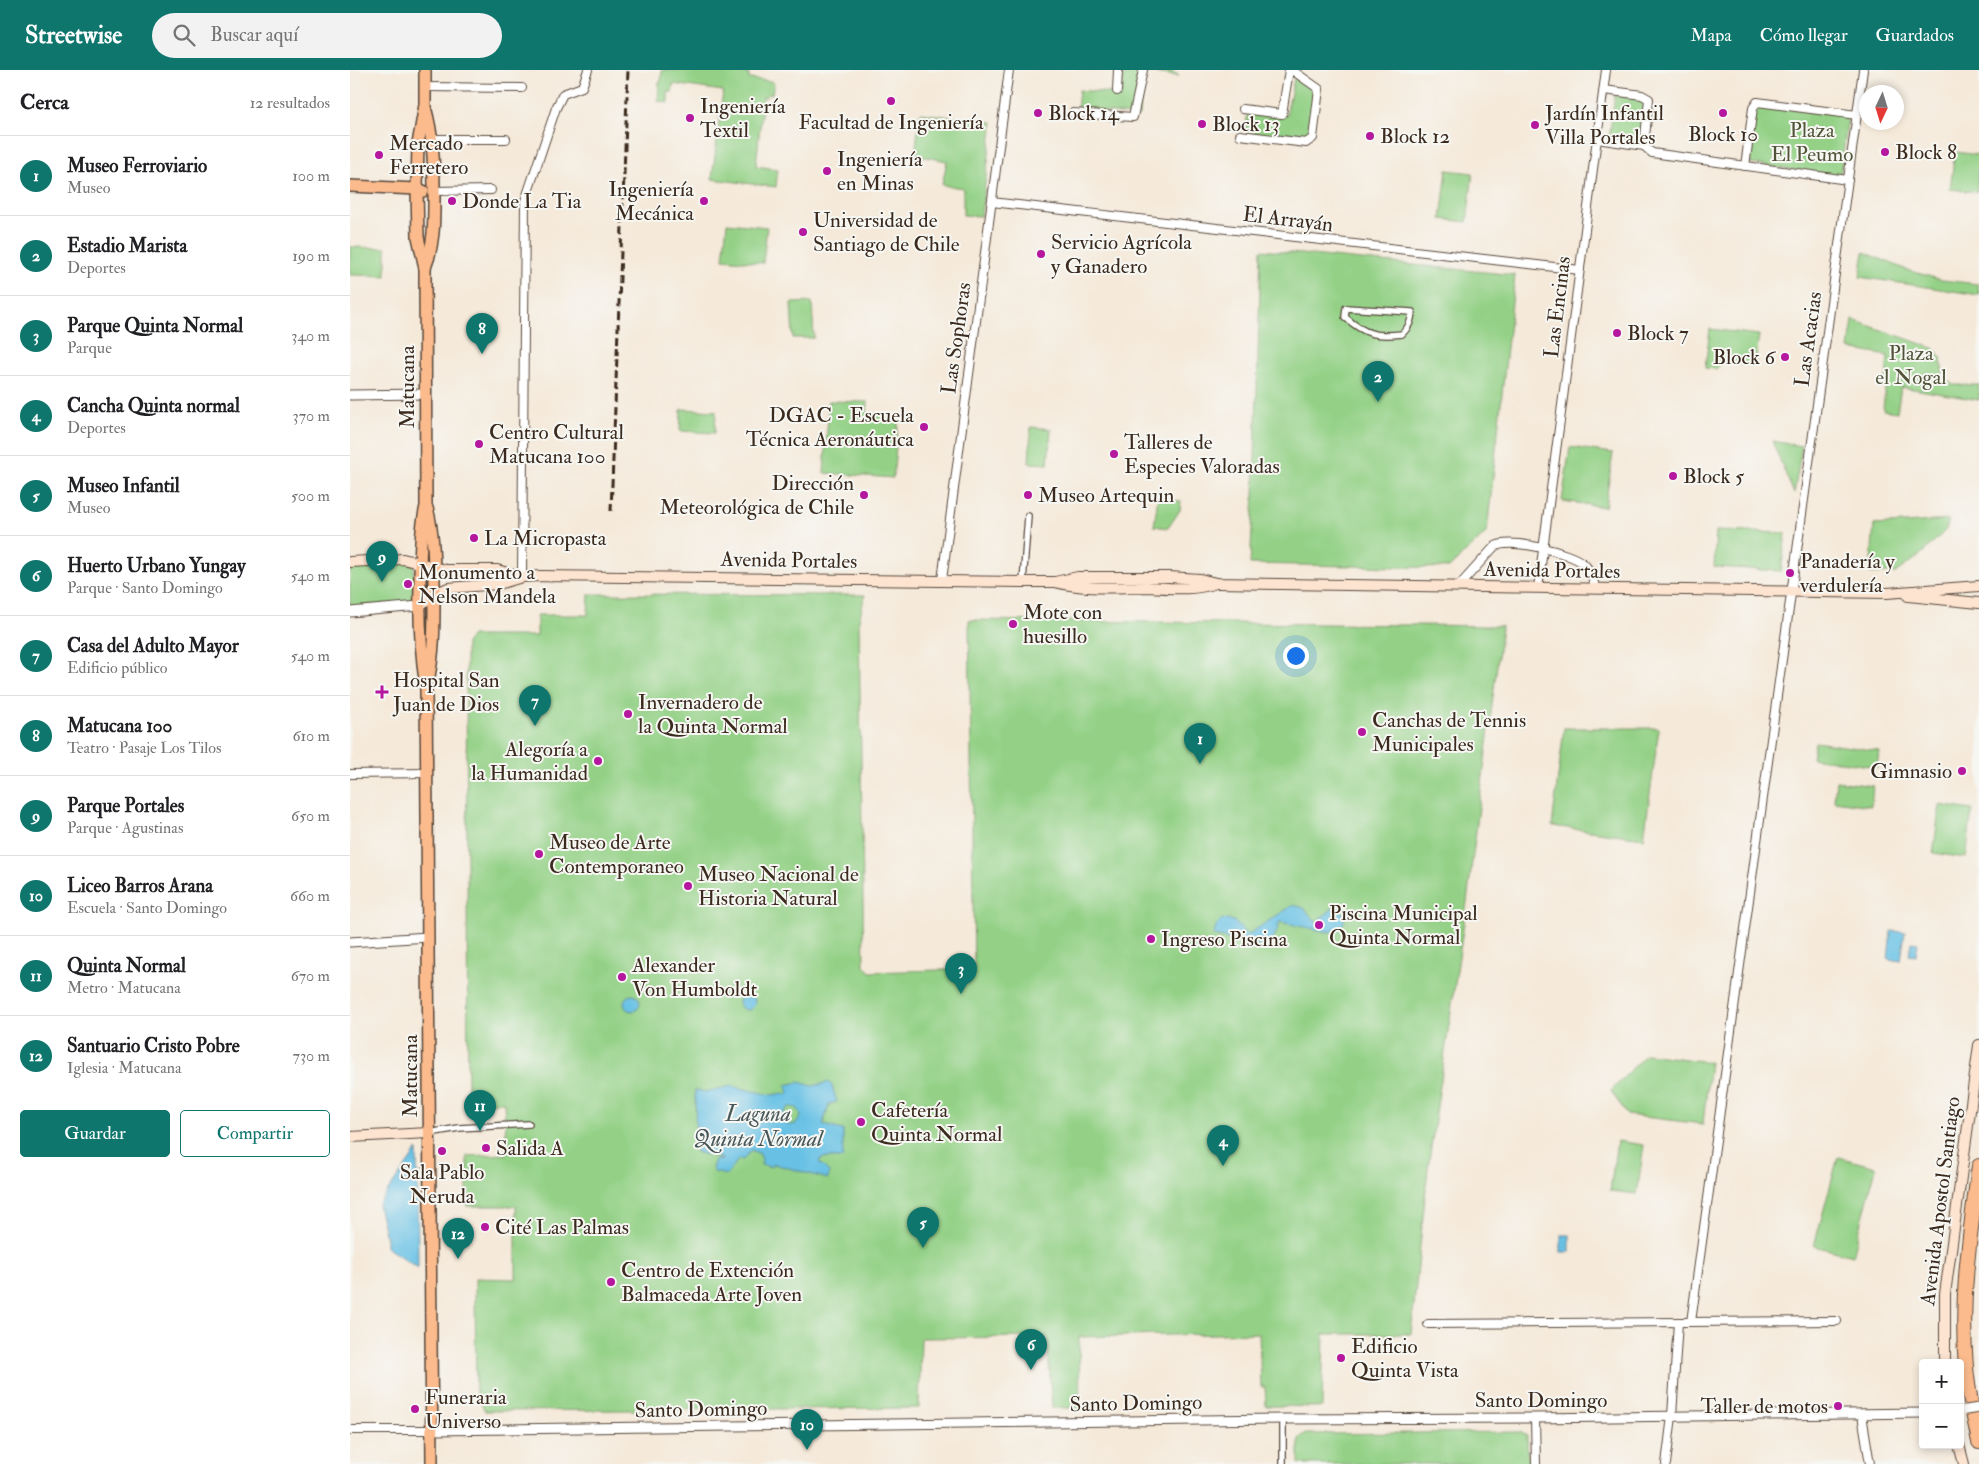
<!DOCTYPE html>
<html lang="es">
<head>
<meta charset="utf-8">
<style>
	body { margin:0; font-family:"IM FELL Double Pica",serif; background:#f2f2f2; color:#202124 }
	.controls { position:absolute; right:15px; bottom:15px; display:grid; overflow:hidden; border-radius:5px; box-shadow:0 2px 8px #0003 }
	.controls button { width:45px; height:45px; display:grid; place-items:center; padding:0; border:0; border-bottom:1px solid #e0e0e0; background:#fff; color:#202124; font:25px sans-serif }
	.compass { position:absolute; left:1509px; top:15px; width:45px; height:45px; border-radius:50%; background:#fff; box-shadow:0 2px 8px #0003; rotate:184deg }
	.you { position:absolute; left:945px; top:585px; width:18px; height:18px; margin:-12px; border:4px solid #fff; border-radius:50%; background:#1a73e8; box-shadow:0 0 0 8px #1a73e833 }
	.badge { display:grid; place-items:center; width:32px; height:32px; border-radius:50%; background:#0f766e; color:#fff; font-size:16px; font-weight:700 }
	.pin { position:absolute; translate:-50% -41px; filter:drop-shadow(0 1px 2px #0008) }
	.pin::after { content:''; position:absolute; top:26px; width:18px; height:15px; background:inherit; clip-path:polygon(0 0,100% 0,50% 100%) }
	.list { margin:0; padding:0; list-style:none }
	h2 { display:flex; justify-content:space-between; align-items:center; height:65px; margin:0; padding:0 20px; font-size:21px }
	h2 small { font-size:16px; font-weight:400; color:#757577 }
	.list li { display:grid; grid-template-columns:32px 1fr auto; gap:15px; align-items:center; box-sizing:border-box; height:80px; padding:0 20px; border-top:1px solid #e0e0e0 }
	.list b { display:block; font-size:19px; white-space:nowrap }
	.list p { margin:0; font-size:16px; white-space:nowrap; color:#757577 }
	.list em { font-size:16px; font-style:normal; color:#757577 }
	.actions { display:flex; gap:10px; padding:15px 20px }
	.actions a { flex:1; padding:11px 0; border:1px solid #0f766e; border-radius:5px; text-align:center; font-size:18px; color:#0f766e }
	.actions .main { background:#0f766e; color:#fff }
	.icon { flex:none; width:28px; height:28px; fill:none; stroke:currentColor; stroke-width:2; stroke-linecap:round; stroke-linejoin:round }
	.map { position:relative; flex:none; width:1629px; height:1394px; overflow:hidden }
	header { display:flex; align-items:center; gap:30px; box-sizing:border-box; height:70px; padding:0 25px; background:#0f766e; color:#fff }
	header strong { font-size:24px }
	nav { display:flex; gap:28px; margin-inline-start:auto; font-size:18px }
	.search { width:350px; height:45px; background:#f2f2f2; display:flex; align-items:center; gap:12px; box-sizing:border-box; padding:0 18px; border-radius:28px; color:#757577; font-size:19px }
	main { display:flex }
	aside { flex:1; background:#fff }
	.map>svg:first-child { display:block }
</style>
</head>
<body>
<header>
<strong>Streetwise</strong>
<div class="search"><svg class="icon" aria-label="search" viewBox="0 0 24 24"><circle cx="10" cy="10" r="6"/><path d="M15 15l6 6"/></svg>Buscar aquí</div>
<nav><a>Mapa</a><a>Cómo llegar</a><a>Guardados</a></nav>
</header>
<main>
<aside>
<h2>Cerca<small>12 resultados</small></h2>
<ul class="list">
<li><span class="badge">1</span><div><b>Museo Ferroviario</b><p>Museo</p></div><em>100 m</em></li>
<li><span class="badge">2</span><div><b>Estadio Marista</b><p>Deportes</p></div><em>190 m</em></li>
<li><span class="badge">3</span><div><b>Parque Quinta Normal</b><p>Parque</p></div><em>340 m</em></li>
<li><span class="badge">4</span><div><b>Cancha Quinta normal</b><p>Deportes</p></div><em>370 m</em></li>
<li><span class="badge">5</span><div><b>Museo Infantil</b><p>Museo</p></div><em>500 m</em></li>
<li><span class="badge">6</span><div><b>Huerto Urbano Yungay</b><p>Parque · Santo Domingo</p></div><em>540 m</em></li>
<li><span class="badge">7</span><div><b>Casa del Adulto Mayor</b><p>Edificio público</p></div><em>540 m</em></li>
<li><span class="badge">8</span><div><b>Matucana 100</b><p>Teatro · Pasaje Los Tilos</p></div><em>610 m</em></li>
<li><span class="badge">9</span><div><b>Parque Portales</b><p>Parque · Agustinas</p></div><em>650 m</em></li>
<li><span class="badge">10</span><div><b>Liceo Barros Arana</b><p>Escuela · Santo Domingo</p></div><em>660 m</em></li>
<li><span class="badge">11</span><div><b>Quinta Normal</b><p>Metro · Matucana</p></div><em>670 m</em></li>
<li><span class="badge">12</span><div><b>Santuario Cristo Pobre</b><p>Iglesia · Matucana</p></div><em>730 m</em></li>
</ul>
<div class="actions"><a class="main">Guardar</a><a>Compartir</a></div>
</aside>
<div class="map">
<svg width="1629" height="1394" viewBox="0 0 1629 1394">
	<rect width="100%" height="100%" fill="#f6f6f2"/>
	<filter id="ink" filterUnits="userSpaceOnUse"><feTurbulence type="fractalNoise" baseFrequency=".02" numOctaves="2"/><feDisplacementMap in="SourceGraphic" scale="10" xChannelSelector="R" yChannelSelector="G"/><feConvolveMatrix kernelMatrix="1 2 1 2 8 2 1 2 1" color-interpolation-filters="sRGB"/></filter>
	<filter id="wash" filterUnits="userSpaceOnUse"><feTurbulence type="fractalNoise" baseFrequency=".0096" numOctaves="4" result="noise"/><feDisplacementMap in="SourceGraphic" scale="20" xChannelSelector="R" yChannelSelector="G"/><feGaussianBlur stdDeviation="1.12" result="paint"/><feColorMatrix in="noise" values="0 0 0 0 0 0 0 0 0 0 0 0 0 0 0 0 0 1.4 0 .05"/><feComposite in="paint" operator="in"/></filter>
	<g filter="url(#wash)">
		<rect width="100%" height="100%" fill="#f5e9d9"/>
		<g fill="#94d187" stroke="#687e52">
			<path d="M312 0H374L399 4V9L420 11 424 13 422 24H418L417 27H413L406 96 428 99 426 117 362 109 373 21 323 14 322 22H318V33L308 31 309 12H311Z"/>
			<path d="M774 0H820L829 6 794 2 789 46 727 39 729 20 771 24Z"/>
			<path d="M944 8 965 21 961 64 953 70 895 62 898 41 936 46Z"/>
			<path d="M1265 25 1292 28 1298 32 1292 72 1259 69Z"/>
			<path d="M1411 34 1498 46 1490 107 1402 94 1399 89 1405 39Z"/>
			<path d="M570 43 643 52 631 146 613 145V118L592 115 597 91 565 85Z"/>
			<path d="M1605 82 1629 85 1627 122 1600 119Z"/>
			<path d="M1097 100 1123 103 1117 152 1091 149Z"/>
			<path d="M377 153 417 157 413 193 373 189Z"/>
			<path d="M0 177 36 178V206L0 205Z"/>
			<path d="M911 180 1165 205 1137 462 1099 498 900 494 904 425Z"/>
			<path d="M1514 182 1557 200 1592 210 1628 214 1629 225 1510 207Z"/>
			<path d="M462 232 464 268H443L441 233Z"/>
			<path d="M1503 250 1583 278 1591 286 1593 307 1603 315H1629V330L1551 317 1547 342 1533 340 1538 286 1499 279Z"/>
			<path d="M1360 259 1409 265 1405 296 1373 292 1366 299 1355 298Z"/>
			<path d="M479 331 518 332 517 343 549 346 543 408 474 403Z"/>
			<path d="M331 339 366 341 365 363 330 361Z"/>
			<path d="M681 357 701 359 698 394 679 393Z"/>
			<path d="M1422 371 1452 376 1444 424Z"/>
			<path d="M1220 377 1263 383 1255 437 1212 431Z"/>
			<path d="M808 428 831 431 830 440 818 458 804 456Z"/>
			<path d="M1599 450 1596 460 1568 487 1545 503H1520L1524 455Z"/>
			<path d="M1366 461 1436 463 1431 501 1364 497Z"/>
			<path d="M56 490 64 495 65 529 63 532 0 537V494Z"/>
			<path d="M239 524 515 525 509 550 514 895 520 902 624 899 619 550 1152 556 1117 832 1078 1098 1061 1264H974L972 1337 916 1336 915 1317H911L909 1263 729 1267 730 1338H702L697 1267 571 1268 569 1338 135 1341 126 1325 125 1208 166 1209V1136H117V1086L157 1084 154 1032 118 1033 116 573 122 566H187V545H238Z"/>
			<path d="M1214 658H1309L1294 768 1202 756Z"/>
			<path d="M1465 672 1529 681 1527 697 1462 688Z"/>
			<path d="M1486 711 1523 716 1521 736 1484 731Z"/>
			<path d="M1590 735 1622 740 1616 788 1583 783Z"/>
			<path d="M1296 984 1360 992 1353 1054 1277 1045 1261 1021Z"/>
			<path d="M1267 1071 1294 1075 1287 1124 1260 1121Z"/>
			<path d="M1488 1087 1526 1097 1503 1186 1464 1176Z"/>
			<path d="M1170 1362 1177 1366 1178 1394H949V1369L954 1364Z"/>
		</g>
		<g fill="#67c1e5" stroke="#517682" fill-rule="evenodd">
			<path d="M943 835 954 838 966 852 987 835C994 844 998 851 989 860L978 862 930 852C926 862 925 872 914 876L863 866 866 856 872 849 884 851 897 865Z"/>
			<path d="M1541 861 1555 862 1551 891 1538 889Z"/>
			<path d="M1561 872 1568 873 1566 886 1559 885Z"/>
			<circle cx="397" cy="932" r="8"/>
			<circle cx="282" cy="933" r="8"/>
			<path d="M449 1012 463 1016 479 1012 482 1016 487 1032 479 1034 473 1055 493 1060V1088H473L470 1089V1093L479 1102 478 1109 424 1094 422 1097 411 1095 412 1090 410 1084 401 1080 393 1090 389 1089 376 1105 364 1102 362 1098 365 1090H372V1089L346 1082 345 1020 356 1022 381 1016 421 1025 434 1023 435 1025 439 1022 436 1015ZM439 1037C446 1036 451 1040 451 1047L446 1054 438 1055 433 1050V1044Z"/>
			<path d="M67 1080 68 1198 36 1177V1168L28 1135Z"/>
			<rect x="1211" y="1165" width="9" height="17"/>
		</g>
	</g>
	<g filter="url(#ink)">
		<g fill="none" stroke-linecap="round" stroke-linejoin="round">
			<defs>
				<g id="pedestrian">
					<path d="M996 238 1062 242C1061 252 1059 257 1052 264 1027 267 1015 265 995 247Z"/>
					<path d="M673 512 678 446"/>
					<path d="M79 1063 109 1058 179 1054"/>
					<path d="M933 1349V1394"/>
				</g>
				<g id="minor">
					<path d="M75 17 172 18"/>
					<path d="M1254 20 1292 25 1299 29 1294 76"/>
					<path d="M767 21 768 0"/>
					<path d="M893 39 932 44 939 0"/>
					<path d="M723 43 783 47 793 0"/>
					<path d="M890 65 956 73 963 68 969 19 942 0"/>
					<path d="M82 69H156"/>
					<path d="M1247 69 1294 76 1302 83 1498 110"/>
					<path d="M1395 96 1403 38 1407 32 1507 45"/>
					<path d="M84 121 141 120"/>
					<path d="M642 132 1230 200"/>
					<path d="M172 507 175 131 206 38 213 24 232 17 238 0"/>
					<path d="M592 510 659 0"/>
					<path d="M1108 517 1144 477C1158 467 1221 482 1234 494 1241 500 1243 511 1246 519"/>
					<path d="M1188 518 1256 0"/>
					<path d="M0 704 77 703"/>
					<path d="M1341 1252 1513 0"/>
					<path d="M1078 1254 1487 1251"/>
					<path d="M1512 1345 1520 1394"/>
					<path d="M1185 1348 1186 1394"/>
					<path d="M0 1360H81"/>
					<path d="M1316 1394 1322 1346 1328 1252"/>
				</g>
				<g id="tertiary">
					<path d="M0 325 76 324"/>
					<path d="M0 542 69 536"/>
					<path d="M0 872 78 867"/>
					<path d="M81 1360 933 1349 1185 1348 1573 1343"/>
				</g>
				<g id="secondary">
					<path d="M0 492 53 489 96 500H147L172 507"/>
					<path d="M705 512C735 520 767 517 797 517 819 518 845 521 866 513"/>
					<path d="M1558 526 1629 533"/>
					<path d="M69 536 84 524 98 518 149 514 172 507 191 506 673 512H705L728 507H819L850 509 866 513 1537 523 1629 516"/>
					<path d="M0 1067 79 1063"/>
					<path d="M1595 1293V1224L1629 975"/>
					<path d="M1609 1375 1614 1394"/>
				</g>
				<g id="primary">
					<path d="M75 0V35L68 74 67 119 68 167 75 198 76 436C70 463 70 489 70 517 69 551 71 584 76 618L82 1394"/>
					<path d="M75 37C83 65 84 92 84 121 84 148 85 173 75 198"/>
					<path d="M0 116 67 119 73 121"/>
					<path d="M77 438C85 468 84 499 84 530 84 557 84 584 78 611"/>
				</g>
				<path id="motorway" d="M1629 1096C1620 1163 1610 1230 1616 1297 1618 1323 1624 1347 1629 1372"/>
			</defs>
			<use href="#pedestrian" stroke="#57473a" stroke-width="8"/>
			<use href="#minor" stroke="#57473a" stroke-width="10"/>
			<use href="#tertiary" stroke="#57473a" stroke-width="11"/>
			<use href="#secondary" stroke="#57473a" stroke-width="12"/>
			<use href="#primary" stroke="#57473a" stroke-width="14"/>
			<use href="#motorway" stroke="#57473a" stroke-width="16"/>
			<use href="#pedestrian" stroke="#fff" stroke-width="5.5"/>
			<use href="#minor" stroke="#fff" stroke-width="8"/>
			<use href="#tertiary" stroke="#fff" stroke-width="9"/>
			<use href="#secondary" stroke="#fde4d1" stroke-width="10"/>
			<use href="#primary" stroke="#fbbb8d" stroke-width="11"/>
			<use href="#motorway" stroke="#fbbb8d" stroke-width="14"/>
			<path stroke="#3b2a1e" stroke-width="3" stroke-dasharray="8 4" stroke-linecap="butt" d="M261 441 278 0"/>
			<defs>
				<path id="tertiary-bridge" d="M1616 1340 1629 1338"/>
			</defs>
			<use href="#tertiary-bridge" stroke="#57473a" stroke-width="11" stroke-linecap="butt"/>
			<use href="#tertiary-bridge" stroke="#fff" stroke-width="9"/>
		</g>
	</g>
	<g fill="#b5179e" stroke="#f6f6f2" stroke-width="2">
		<circle cx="541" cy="31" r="5"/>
		<circle cx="688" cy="43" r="5"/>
		<circle cx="1373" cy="43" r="5"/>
		<circle cx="340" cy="48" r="5"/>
		<circle cx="852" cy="54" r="5"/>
		<circle cx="1185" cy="55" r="5"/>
		<circle cx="1020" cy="66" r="5"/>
		<circle cx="1535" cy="82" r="5"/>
		<circle cx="29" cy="85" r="5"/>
		<circle cx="477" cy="101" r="5"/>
		<circle cx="102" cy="131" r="5"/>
		<circle cx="354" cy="131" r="5"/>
		<circle cx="453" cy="162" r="5"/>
		<circle cx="691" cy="184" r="5"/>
		<circle cx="1267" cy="263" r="5"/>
		<circle cx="1435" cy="287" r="5"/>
		<circle cx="574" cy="357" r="5"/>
		<circle cx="129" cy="374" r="5"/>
		<circle cx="764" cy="384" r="5"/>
		<circle cx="1323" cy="406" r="5"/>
		<circle cx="514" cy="425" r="5"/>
		<circle cx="678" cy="425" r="5"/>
		<circle cx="124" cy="468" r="5"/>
		<circle cx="1440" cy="503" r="5"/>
		<circle cx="58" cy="514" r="5"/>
		<circle cx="663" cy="554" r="5"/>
		<path d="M29.5 614.5h5v5h5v5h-5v5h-5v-5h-5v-5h5z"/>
		<circle cx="278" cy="644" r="5"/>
		<circle cx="1012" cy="662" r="5"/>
		<circle cx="248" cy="691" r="5"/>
		<circle cx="1612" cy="701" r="5"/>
		<circle cx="189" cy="784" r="5"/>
		<circle cx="338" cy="816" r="5"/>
		<circle cx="969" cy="855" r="5"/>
		<circle cx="801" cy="869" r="5"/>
		<circle cx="272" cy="907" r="5"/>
		<circle cx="511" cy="1052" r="5"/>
		<circle cx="136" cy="1078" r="5"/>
		<circle cx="92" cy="1081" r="5"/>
		<circle cx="135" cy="1157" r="5"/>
		<circle cx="261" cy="1212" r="5"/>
		<circle cx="991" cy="1288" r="5"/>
		<circle cx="1488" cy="1336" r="5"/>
		<circle cx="65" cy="1339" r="5"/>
	</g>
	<g text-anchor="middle" stroke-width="4" stroke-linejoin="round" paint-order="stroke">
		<g font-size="21" fill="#3b2a1e" stroke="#f6f6f2" text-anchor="start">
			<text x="350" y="43">Ingeniería<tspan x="350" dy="24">Textil</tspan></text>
			<text x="698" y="50">Block 14</text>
			<text x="1195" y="50">Jardín Infantil<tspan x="1195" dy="24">Villa Portales</tspan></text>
			<text x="541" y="59" text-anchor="middle">Facultad de Ingeniería</text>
			<text x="862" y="61">Block 13</text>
			<text x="1373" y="71" text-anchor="middle">Block 10</text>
			<text x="1030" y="73">Block 12</text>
			<text x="39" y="80">Mercado<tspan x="39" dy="24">Ferretero</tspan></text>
			<text x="1545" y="89">Block 8</text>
			<text x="487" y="96">Ingeniería<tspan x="487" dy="24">en Minas</tspan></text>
			<text x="344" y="126" text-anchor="end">Ingeniería<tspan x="344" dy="24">Mecánica</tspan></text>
			<text x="112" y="138">Donde La Tia</text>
			<text x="463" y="157">Universidad de<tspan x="463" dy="24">Santiago de Chile</tspan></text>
			<text x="701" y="179">Servicio Agrícola<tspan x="701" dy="24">y Ganadero</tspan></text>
			<text x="1277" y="270">Block 7</text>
			<text x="1425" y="294" text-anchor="end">Block 6</text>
			<text x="564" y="352" text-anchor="end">DGAC - Escuela<tspan x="564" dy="24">Técnica Aeronáutica</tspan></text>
			<text x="139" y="369">Centro Cultural<tspan x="139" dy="24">Matucana 100</tspan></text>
			<text x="774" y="379">Talleres de<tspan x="774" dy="24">Especies Valoradas</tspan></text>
			<text x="1333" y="413">Block 5</text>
			<text x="504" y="420" text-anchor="end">Dirección<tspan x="504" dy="24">Meteorológica de Chile</tspan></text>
			<text x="688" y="432">Museo Artequin</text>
			<text x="134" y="475">La Micropasta</text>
			<text x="1450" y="498">Panadería y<tspan x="1450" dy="24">verdulería</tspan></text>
			<text x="68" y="509">Monumento a<tspan x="68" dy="24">Nelson Mandela</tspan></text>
			<text x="673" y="549">Mote con<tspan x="673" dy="24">huesillo</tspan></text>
			<text x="43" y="617">Hospital San<tspan x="43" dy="24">Juan de Dios</tspan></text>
			<text x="288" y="639">Invernadero de<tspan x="288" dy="24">la Quinta Normal</tspan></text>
			<text x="1022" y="657">Canchas de Tennis<tspan x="1022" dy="24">Municipales</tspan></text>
			<text x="238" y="686" text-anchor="end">Alegoría a<tspan x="238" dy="24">la Humanidad</tspan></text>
			<text x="1602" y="708" text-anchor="end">Gimnasio</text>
			<text x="199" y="779">Museo de Arte<tspan x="199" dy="24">Contemporaneo</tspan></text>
			<text x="348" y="811">Museo Nacional de<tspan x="348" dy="24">Historia Natural</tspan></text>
			<text x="979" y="850">Piscina Municipal<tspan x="979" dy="24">Quinta Normal</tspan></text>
			<text x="811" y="876">Ingreso Piscina</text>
			<text x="282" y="902">Alexander<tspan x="282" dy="24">Von Humboldt</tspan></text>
			<text x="521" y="1047">Cafetería<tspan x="521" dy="24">Quinta Normal</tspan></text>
			<text x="146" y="1085">Salida A</text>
			<text x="92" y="1109" text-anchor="middle">Sala Pablo<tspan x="92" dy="24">Neruda</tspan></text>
			<text x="145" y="1164">Cité Las Palmas</text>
			<text x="271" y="1207">Centro de Extención<tspan x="271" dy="24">Balmaceda Arte Joven</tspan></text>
			<text x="1001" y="1283">Edificio<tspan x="1001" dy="24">Quinta Vista</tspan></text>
			<text x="75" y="1334">Funeraria<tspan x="75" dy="24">Universo</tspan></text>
			<text x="1478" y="1343" text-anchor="end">Taller de motos</text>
		</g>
		<g font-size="21" fill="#515438" stroke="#f6f6f2">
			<text x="1462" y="67">Plaza<tspan x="1462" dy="24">El Peumo</tspan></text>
			<text x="1561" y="290">Plaza<tspan x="1561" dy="24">el Nogal</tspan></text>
		</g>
		<g font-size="21" fill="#3b2a1e" stroke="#f6f6f2">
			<text transform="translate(938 149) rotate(7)" y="7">El Arrayán</text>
			<text transform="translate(1207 237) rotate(-83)" y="7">Las Encinas</text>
			<text transform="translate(606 268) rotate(-82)" y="7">Las Sophoras</text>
			<text transform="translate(1458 269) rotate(-82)" y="7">Las Acacias</text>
			<text transform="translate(57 317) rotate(-90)" y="7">Matucana</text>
			<text transform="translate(439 490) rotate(1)" y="7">Avenida Portales</text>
			<text transform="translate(1202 500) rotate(1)" y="7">Avenida Portales</text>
			<text transform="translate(60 1006) rotate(-90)" y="7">Matucana</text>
			<text transform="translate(1590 1131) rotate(-83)" y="7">Avenida Apostol Santiago</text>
			<text x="1191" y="1337">Santo Domingo</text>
			<text transform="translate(786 1333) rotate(-1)" y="7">Santo Domingo</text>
			<text transform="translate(351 1339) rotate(-1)" y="7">Santo Domingo</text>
		</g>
		<g font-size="22" font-style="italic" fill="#48575a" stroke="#f6f6f2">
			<text x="408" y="1051">Laguna<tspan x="408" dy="25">Quinta Normal</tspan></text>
		</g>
	</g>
</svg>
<div class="controls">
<button>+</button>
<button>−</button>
</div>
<svg class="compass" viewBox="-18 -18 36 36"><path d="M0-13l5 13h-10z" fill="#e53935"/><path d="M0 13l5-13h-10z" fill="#757577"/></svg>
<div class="you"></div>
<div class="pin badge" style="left:850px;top:694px">1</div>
<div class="pin badge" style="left:1028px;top:332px">2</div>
<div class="pin badge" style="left:611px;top:924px">3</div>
<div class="pin badge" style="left:873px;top:1096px">4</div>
<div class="pin badge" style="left:573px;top:1178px">5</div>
<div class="pin badge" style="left:681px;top:1300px">6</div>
<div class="pin badge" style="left:185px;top:656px">7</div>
<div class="pin badge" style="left:132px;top:284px">8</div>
<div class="pin badge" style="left:32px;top:512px">9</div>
<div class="pin badge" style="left:457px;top:1380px">10</div>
<div class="pin badge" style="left:130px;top:1061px">11</div>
<div class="pin badge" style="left:108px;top:1189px">12</div>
</div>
</main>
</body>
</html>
